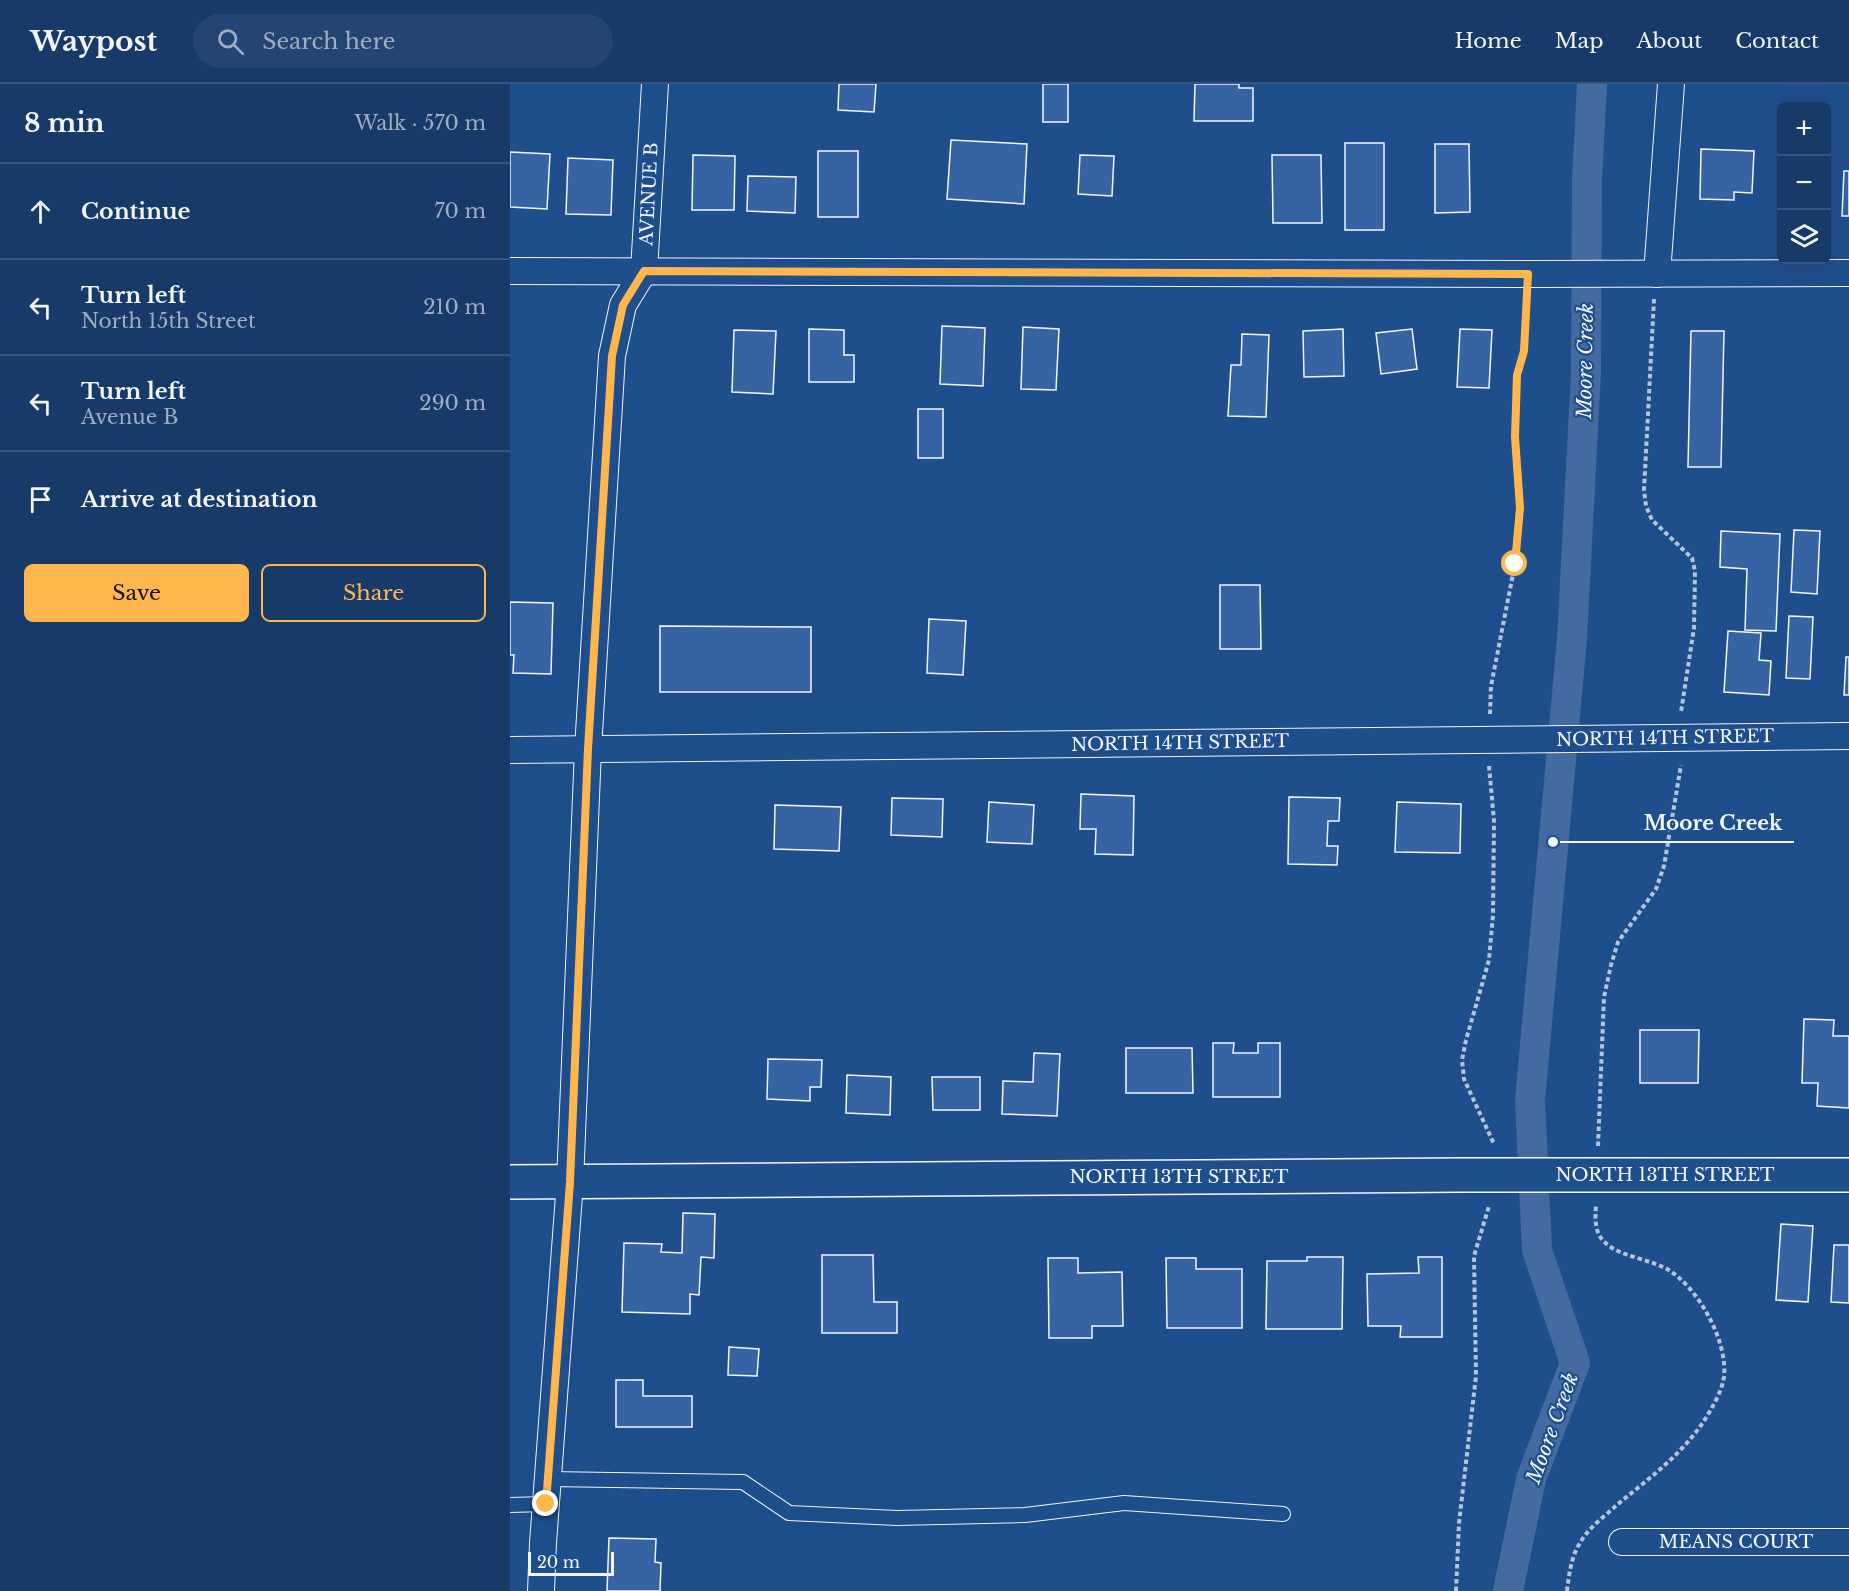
<!DOCTYPE html>
<html lang="en">
<head>
<meta charset="utf-8">
<style>
	body { margin:0; font-family:"Libre Baskerville",serif; background:#244571; color:#f1f3f6 }
	.controls { position:absolute; right:18px; top:18px; display:grid; overflow:hidden; border-radius:9px; box-shadow:0 6px 24px #0002 }
	.controls button { width:54px; height:54px; display:grid; place-items:center; padding:0; border:0; border-bottom:2px solid #36547d; background:#173a69; color:#f1f3f6; font:30px sans-serif }
	.scale { position:absolute; left:18px; bottom:15px; width:86px; box-sizing:border-box; padding-left:6px; border:3px solid #f2f6ff; border-top:0; font-size:16px; line-height:21px; white-space:nowrap; color:#f2f6ff; -webkit-text-stroke:4px #1f4e8c; paint-order:stroke }
	.stop { position:absolute; width:18px; height:18px; margin:-14px; border:4px solid #ffb74d; border-radius:50%; background:#fff }
	.stop.end { background:#ffb74d; border-color:#fff; box-shadow:0 2px 6px #0008 }
	.list { margin:0; padding:0; list-style:none }
	h2 { display:flex; justify-content:space-between; align-items:center; height:78px; margin:0; padding:0 24px; font-size:26px }
	h2 small { font-size:20px; font-weight:400; color:#9eadc0 }
	.list li { display:grid; grid-template-columns:39px 1fr auto; gap:18px; align-items:center; box-sizing:border-box; height:96px; padding:0 24px; border-top:2px solid #36547d }
	.list b { display:block; font-size:22px; white-space:nowrap }
	.list p { margin:0; font-size:20px; white-space:nowrap; color:#9eadc0 }
	.list em { font-size:20px; font-style:normal; color:#9eadc0 }
	.actions { display:flex; gap:12px; padding:18px 24px }
	.actions a { flex:1; padding:14px 0; border:2px solid #ffb74d; border-radius:9px; text-align:center; font-size:21px; color:#ffb74d }
	.actions .main { background:#ffb74d; color:#111 }
	.icon { flex:none; width:33px; height:33px; fill:none; stroke:currentColor; stroke-width:2; stroke-linecap:round; stroke-linejoin:round }
	.map { position:relative; flex:none; width:1339px; height:1507px; overflow:hidden }
	header { display:flex; align-items:center; gap:36px; box-sizing:border-box; height:84px; padding:0 30px; background:#173a69; border-bottom:2px solid #36547d }
	header strong { font-size:28px }
	nav { display:flex; gap:33px; margin-inline-start:auto; font-size:21px }
	.search { width:420px; height:54px; background:#244571; display:flex; align-items:center; gap:15px; box-sizing:border-box; padding:0 21px; border-radius:33px; color:#9eadc0; font-size:22px }
	main { display:flex }
	aside { flex:1; background:#173a69 }
	.map>svg:first-child { display:block }
</style>
</head>
<body>
<header>
<strong>Waypost</strong>
<div class="search"><svg class="icon" aria-label="search" viewBox="0 0 24 24"><circle cx="10" cy="10" r="6"/><path d="M15 15l6 6"/></svg>Search here</div>
<nav><a>Home</a><a>Map</a><a>About</a><a>Contact</a></nav>
</header>
<main>
<aside>
<h2>8 min<small>Walk · 570 m</small></h2>
<ul class="list">
<li><svg class="icon" aria-label="ahead" viewBox="0 0 24 24"><path d="M12 20V5M6 11l6-6 6 6"/></svg><div><b>Continue</b></div><em>70 m</em></li>
<li><svg class="icon" aria-label="left" viewBox="0 0 24 24"><path d="M17 20v-9H6M10 6l-5 5 5 5"/></svg><div><b>Turn left</b><p>North 15th Street</p></div><em>210 m</em></li>
<li><svg class="icon" aria-label="left" viewBox="0 0 24 24"><path d="M17 20v-9H6M10 6l-5 5 5 5"/></svg><div><b>Turn left</b><p>Avenue B</p></div><em>290 m</em></li>
<li><svg class="icon" aria-label="arrive" viewBox="0 0 24 24"><path d="M6 21V4h12l-3 4 3 4H6"/></svg><div><b>Arrive at destination</b></div></li>
</ul>
<div class="actions"><a class="main">Save</a><a>Share</a></div>
</aside>
<div class="map">
<svg width="1339" height="1507" viewBox="0 0 1339 1507">
	<rect width="100%" height="100%" fill="#1f4e8c"/>
	<g fill="none" stroke-linecap="round" stroke-linejoin="round">
		<path stroke="#446ba0" stroke-width="30" d="M998 1507 1021 1395 1065 1279 1027 1166 1020 1016 1062 555 1076 288 1077 96 1082 0"/>
	</g>
	<g fill="#3563a3" stroke="#f2f6ff" stroke-width="1.5">
		<path d="M329 0H366L364 28 328 26Z"/>
		<rect x="533" y="0" width="25" height="38"/>
		<path d="M685 0H729V4H743V37H684Z"/>
		<path d="M441 56 517 60 514 120 437 115Z"/>
		<rect x="835" y="59" width="39" height="87"/>
		<path d="M925 60H959L960 128 925 129Z"/>
		<path d="M1191 65 1244 67 1242 109 1224 108V116L1190 115Z"/>
		<rect x="308" y="67" width="40" height="66"/>
		<path d="M0 68 40 70 37 125 0 123Z"/>
		<path d="M183 71 225 72 224 126H182Z"/>
		<path d="M570 71 604 72 602 112 568 110Z"/>
		<path d="M762 71H811L812 139H763Z"/>
		<path d="M58 74 103 76 101 131 56 130Z"/>
		<path d="M1334 87H1339V132H1332Z"/>
		<path d="M238 92 286 93 285 129 237 127Z"/>
		<path d="M432 242 475 244 473 302 430 300Z"/>
		<path d="M513 243 549 245 546 306 511 305Z"/>
		<path d="M299 245 334 246V271H344V298H299Z"/>
		<path d="M833 245 834 292 794 293 793 247Z"/>
		<path d="M902 245 907 285 871 290 866 249Z"/>
		<path d="M950 245 982 246 979 304 947 303Z"/>
		<path d="M224 246 266 247 263 310 222 308Z"/>
		<path d="M1181 247H1214L1211 383H1178Z"/>
		<path d="M732 250 759 251 756 333 718 332 721 281H731Z"/>
		<rect x="408" y="325" width="25" height="49"/>
		<path d="M1284 446 1310 447 1307 510 1281 508Z"/>
		<path d="M1211 447 1270 450 1266 547 1235 546 1237 485 1210 483Z"/>
		<path d="M710 501H750L751 565H710Z"/>
		<path d="M0 518 43 519 41 590 3 589 4 571H0Z"/>
		<path d="M1279 532 1303 533 1300 595 1276 594Z"/>
		<path d="M419 535 456 537 453 591 417 589Z"/>
		<path d="M150 542 301 543V608H150Z"/>
		<path d="M1218 547 1251 549 1249 576 1261 577 1259 611 1214 608Z"/>
		<path d="M1336 573H1339V611H1334Z"/>
		<path d="M571 710 624 712 623 771 585 770 586 745H570Z"/>
		<path d="M779 713 830 714 829 737H818L817 762H828L827 781 778 780Z"/>
		<path d="M382 714 433 715 432 753 381 751Z"/>
		<path d="M479 718 524 721 522 760 477 758Z"/>
		<path d="M887 718 951 720 950 769 885 768Z"/>
		<path d="M265 721 331 723 329 767 264 765Z"/>
		<path d="M1294 935 1324 936 1323 952H1339V1024L1307 1022 1308 999H1292Z"/>
		<path d="M1130 946H1189L1188 999H1130Z"/>
		<path d="M703 959H724L723 969H748V959H770V1013H703Z"/>
		<path d="M616 964H682L683 1009H616Z"/>
		<path d="M524 969 550 970 547 1032 492 1030 493 997 523 998Z"/>
		<path d="M258 975 312 976 311 1003H300V1017L257 1015Z"/>
		<path d="M337 991 381 993 380 1031 336 1029Z"/>
		<path d="M422 993H470V1026H423Z"/>
		<path d="M173 1129 205 1130 204 1174 191 1173 189 1211 180 1210V1230L112 1228 114 1159 152 1160 151 1168 172 1169Z"/>
		<path d="M1271 1140 1303 1142 1298 1218 1266 1216Z"/>
		<path d="M1324 1161H1339V1219L1321 1218Z"/>
		<path d="M312 1171H363L364 1218H387V1249H312Z"/>
		<path d="M797 1173H833L832 1245H756L757 1177H797Z"/>
		<path d="M908 1173H932V1253H890L891 1242H858L857 1190 909 1189Z"/>
		<path d="M538 1174H568V1189L612 1188 613 1242H582V1254H539Z"/>
		<path d="M656 1174H686V1185H732V1244H657Z"/>
		<path d="M219 1263 249 1265 247 1292 218 1291Z"/>
		<path d="M106 1296H133V1312H182V1343H106Z"/>
		<path d="M99 1454 146 1455 145 1478 151 1479 150 1507H97Z"/>
	</g>
	<g fill="none" stroke-linecap="round" stroke-linejoin="round">
		<defs>
			<g id="lane">
				<path d="M38 1395 233 1398 279 1429 387 1434 515 1431 614 1419 773 1430"/>
				<path d="M0 1421 36 1420"/>
			</g>
			<g id="street">
				<path d="M0 187 1018 190 1339 189"/>
				<path d="M1147 190 1161 0"/>
				<path d="M0 666 1339 652"/>
				<path d="M1112 1458H1339"/>
				<path d="M31 1507 33 1459 60 1098 78 665 102 272 113 221 134 187 145 0"/>
			</g>
			<path id="secondary" d="M0 1098 950 1091H1339"/>
		</defs>
		<use href="#lane" stroke="#f2f6ff" stroke-width="16"/>
		<use href="#street" stroke="#f2f6ff" stroke-width="28"/>
		<use href="#secondary" stroke="#f2f6ff" stroke-width="36"/>
		<g stroke="#b3c4dc" stroke-width="4" stroke-dasharray="4.5 3" stroke-linecap="butt">
			<path d="M1144 215 1134 406 1136 422 1142 436 1182 474 1185 487 1184 544 1171 628"/>
			<path d="M980 630 981 602 1005 480 1010 424 1005 353 1007 291 1014 267 1018 215"/>
			<path d="M979 682 984 737 983 831 979 876 956 956 952 976 954 995 984 1060"/>
			<path d="M1088 1062 1094 913 1101 881 1108 858 1146 805 1154 782 1171 681"/>
			<path d="M946 1507 949 1439 966 1292 964 1172 979 1122"/>
			<path d="M1057 1507C1059 1491 1061 1473 1070 1459 1079 1443 1095 1432 1108 1420 1142 1392 1178 1366 1200 1327 1206 1317 1212 1305 1214 1293 1218 1257 1188 1203 1157 1185 1141 1176 1111 1172 1098 1161 1084 1151 1085 1136 1086 1120"/>
		</g>
		<use href="#lane" stroke="#1f4e8c" stroke-width="14"/>
		<use href="#street" stroke="#1f4e8c" stroke-width="26"/>
		<use href="#secondary" stroke="#1f4e8c" stroke-width="33"/>
	</g>
	<g fill="none" stroke-linecap="round" stroke-linejoin="round">
		<path stroke="#ffb74d" stroke-width="8" d="M36 1420 60 1098 78 665 102 272 113 221 134 187 1018 190 1014 267 1007 291 1005 353 1010 424 1005 480"/>
	</g>
	<g text-anchor="middle" stroke-width="4.5" stroke-linejoin="round" paint-order="stroke">
		<g font-size="18" fill="#f2f6ff" stroke="#1f4e8c">
			<text transform="translate(139 110) rotate(-87)" y="6">AVENUE B</text>
			<text transform="translate(1155 654) rotate(-1)" y="6">NORTH 14TH STREET</text>
			<text transform="translate(670 659) rotate(-1)" y="6">NORTH 14TH STREET</text>
			<text x="1155" y="1097">NORTH 13TH STREET</text>
			<text x="669" y="1099">NORTH 13TH STREET</text>
			<text x="1226" y="1464">MEANS COURT</text>
		</g>
		<g font-size="20" font-style="italic" fill="#f2f6ff" stroke="#1f4e8c">
			<text transform="translate(1075 277) rotate(-89)" y="7">Moore Creek</text>
			<text transform="translate(1042 1344) rotate(-70)" y="7">Moore Creek</text>
		</g>
	</g>
	<path fill="none" stroke="#f2f6ff" stroke-width="2" d="M1043 758L1122 758H1284"/>
	<circle fill="#f2f6ff" stroke="#1f4e8c" stroke-width="2" cx="1043" cy="758" r="6"/>
	<g font-size="20" text-anchor="middle" font-weight="bold" fill="#f2f6ff" stroke="#1f4e8c" stroke-width="4.5" stroke-linejoin="round" paint-order="stroke">
		<text x="1203" y="746">Moore Creek</text>
	</g>
</svg>
<div class="controls">
<button>+</button>
<button>−</button>
<button><svg class="icon" aria-label="layers" viewBox="0 0 24 24"><path d="M12 4l9 5-9 5-9-5zM3 14l9 5 9-5"/></svg></button>
</div>
<div class="scale">20 m</div>
<div class="stop" style="left:1005px;top:480px"></div>
<div class="stop end" style="left:36px;top:1420px"></div>
</div>
</main>
</body>
</html>
